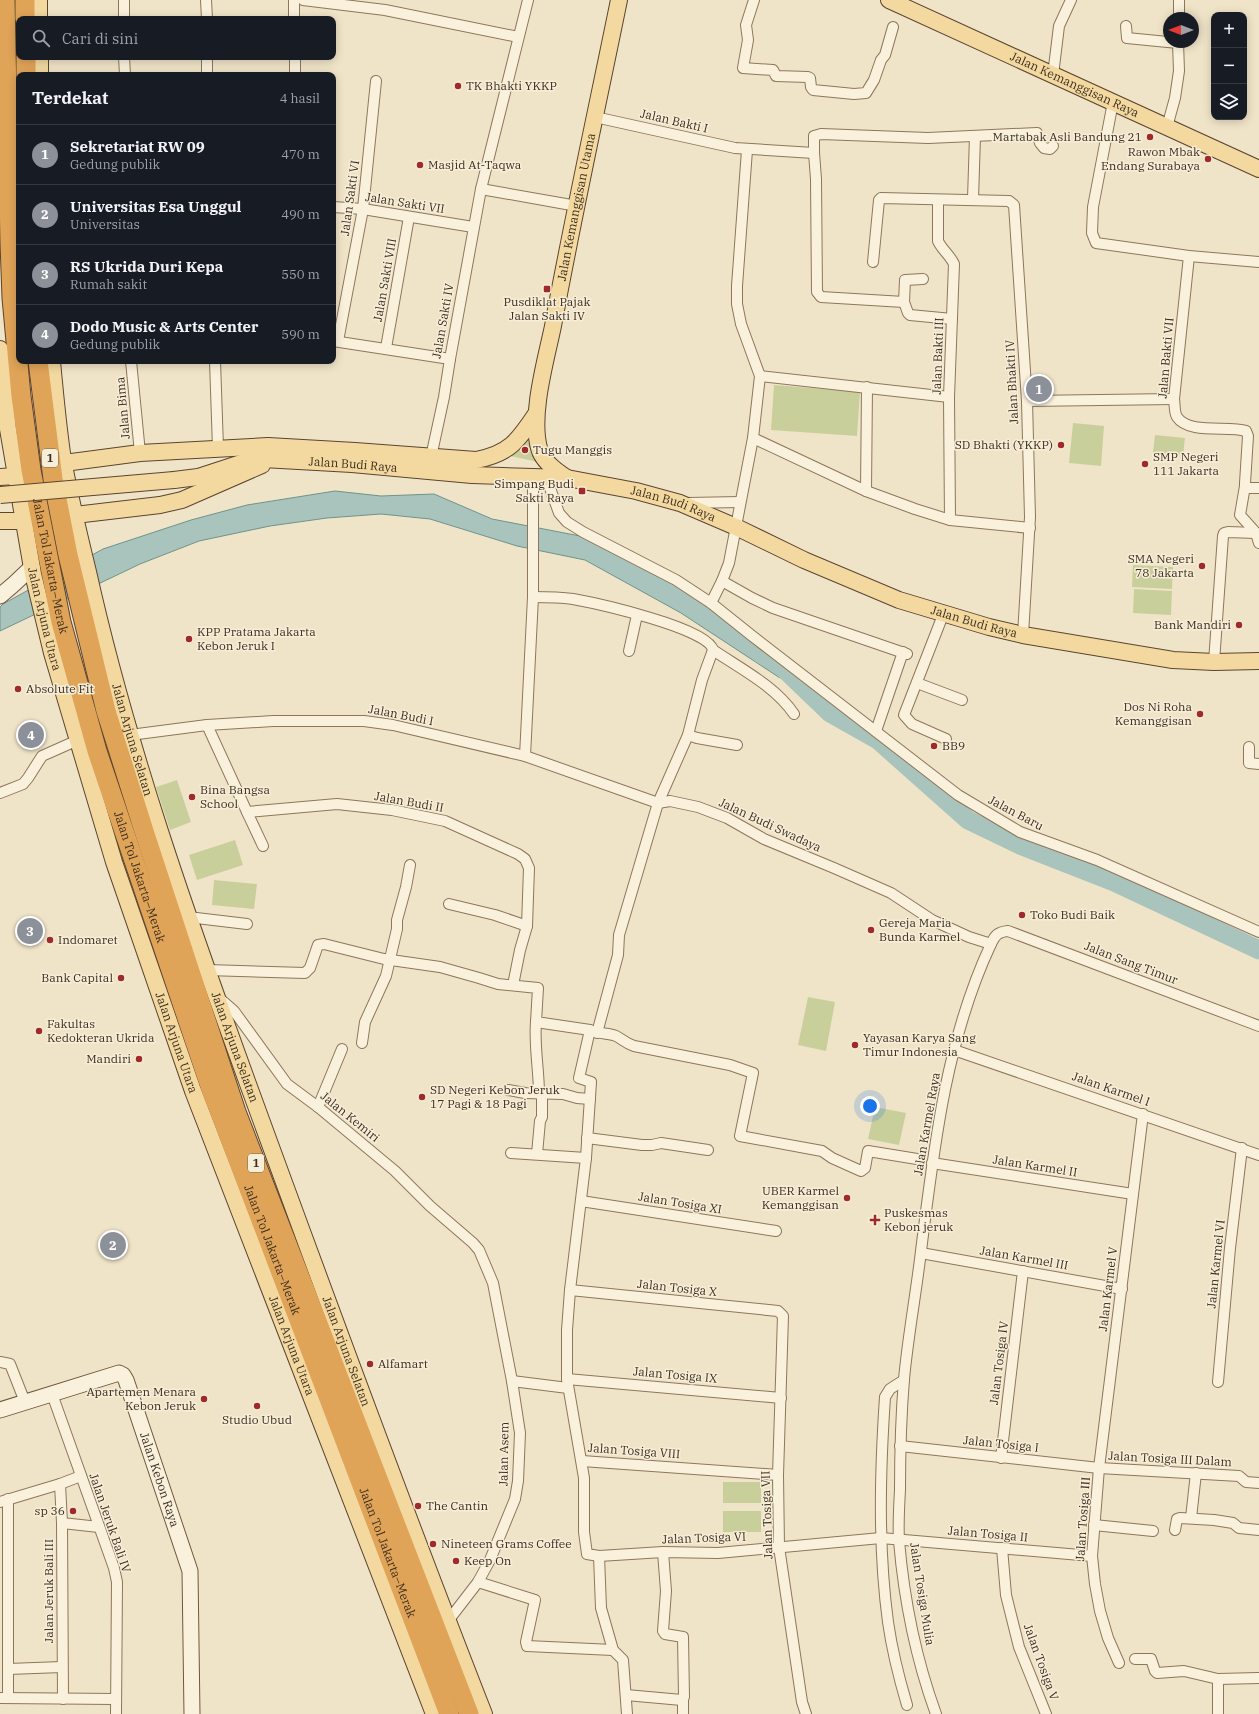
<!DOCTYPE html>
<html lang="id">
<head>
<meta charset="utf-8">
<style>
	body { margin:0; font-family:"IBM Plex Serif",serif; background:#242831; color:#f1f3f6 }
	.controls { position:absolute; right:12px; top:12px; display:grid; overflow:hidden; border-radius:8px; box-shadow:0 2px 10px #0003 }
	.controls button { width:36px; height:36px; display:grid; place-items:center; padding:0; border:0; border-bottom:1px solid #363941; background:#171b24; color:#f1f3f6; font:20px sans-serif }
	.compass { position:absolute; left:1163px; top:12px; width:36px; height:36px; border-radius:50%; background:#171b24; box-shadow:0 2px 10px #0003; rotate:270deg }
	.you { position:absolute; left:870px; top:1106px; width:14px; height:14px; margin:-10px; border:3px solid #fff; border-radius:50%; background:#1a73e8; box-shadow:0 0 0 6px #1a73e833 }
	.badge { display:grid; place-items:center; width:26px; height:26px; border-radius:50%; background:#8c9099; color:#fff; font-size:13px; font-weight:700 }
	.pin { position:absolute; translate:-50% -50%; border:2px solid #fff; box-shadow:0 1px 4px #0006 }
	.list { margin:0; padding:0; list-style:none }
	h2 { display:flex; justify-content:space-between; align-items:center; height:52px; margin:0; padding:0 16px; font-size:17px }
	h2 small { font-size:13px; font-weight:400; color:#9ea1a6 }
	.list li { display:grid; grid-template-columns:26px 1fr auto; gap:12px; align-items:center; box-sizing:border-box; height:60px; padding:0 16px; border-top:1px solid #363941 }
	.list b { display:block; font-size:15px; white-space:nowrap }
	.list p { margin:0; font-size:13px; white-space:nowrap; color:#9ea1a6 }
	.list em { font-size:13px; font-style:normal; color:#9ea1a6 }
	.icon { flex:none; width:22px; height:22px; fill:none; stroke:currentColor; stroke-width:2; stroke-linecap:round; stroke-linejoin:round }
	.map { position:relative; flex:none; width:1259px; height:1714px; overflow:hidden }
	.search { position:absolute; background:#171b24; box-shadow:0 2px 10px #0003; left:16px; top:16px; width:320px; height:44px; display:flex; align-items:center; gap:10px; box-sizing:border-box; padding:0 14px; border-radius:8px; color:#9ea1a6; font-size:15px }
	.panel { position:absolute; background:#171b24; box-shadow:0 2px 10px #0003; left:16px; top:72px; width:320px; height:292px; border-radius:8px }
	.map>svg:first-child { display:block }
</style>
</head>
<body>
<div class="map">
<svg width="1259" height="1714" viewBox="0 0 1259 1714">
	<rect width="100%" height="100%" fill="#f0e4c8"/>
	<g fill="#c9cf9b">
		<path d="M774 385 860 392 857 436 771 430Z"/>
		<path d="M1073 423 1104 426 1101 466 1069 463Z"/>
		<path d="M529 430 543 463 496 453Z"/>
		<path d="M1155 435 1185 438 1183 455 1153 452Z"/>
		<path d="M1133 565 1173 567 1172 589 1132 587Z"/>
		<path d="M1134 589 1172 591 1171 615 1133 613Z"/>
		<path d="M177 780 191 822 170 830 156 787Z"/>
		<path d="M235 840 243 865 197 880 189 855Z"/>
		<path d="M214 880 257 884 254 909 212 905Z"/>
		<path d="M808 997 835 1002 826 1051 798 1045Z"/>
		<path d="M875 1107 906 1113 899 1145 868 1139Z"/>
		<rect x="723" y="1482" width="38" height="21"/>
		<rect x="723" y="1511" width="38" height="21"/>
	</g>
	<path fill="#a9c4bc" stroke="#6f938a" d="M335 491 381 496 434 494 492 519 580 536 685 587 782 660 780 678 681 613 585 560 517 546 430 519 381 514 327 518 270 526 199 541 140 564 0 631V607L3 604 103 549 191 520 247 505Z"/>
	<g fill="none" stroke-linecap="round" stroke-linejoin="round">
		<path stroke="#a9c4bc" stroke-width="19" d="M760 653 780 665 830 713 878 740 968 820 1022 846 1114 882 1259 950"/>
		<defs>
			<g id="street">
				<path d="M124 0V19"/>
				<path d="M206 0 207 19"/>
				<path d="M294 0V19"/>
				<path d="M303 0 385 10 518 37"/>
				<path d="M754 0 746 25 748 40 743 68 773 70 776 76 808 77 810 78 811 87 813 90 854 94 866 93 874 80 881 60 885 55 893 27"/>
				<path d="M1179 18V0"/>
				<path d="M1126 26 1127 38 1178 43"/>
				<path d="M124 57 125 75"/>
				<path d="M207 57V75"/>
				<path d="M295 57V75"/>
				<path d="M1053 75 1059 26 1071 0"/>
				<path d="M1113 102 1093 207 1092 233 1096 243 1189 256 1259 262"/>
				<path d="M595 117 735 148 814 153V136L821 134 928 138 1037 133 1040 143 1044 148 1050 149 1053 146"/>
				<path d="M1167 127 1175 98 1179 71 1178 42"/>
				<path d="M814 153 816 179 817 292 821 297 904 302 905 280 923 279"/>
				<path d="M481 189 577 206"/>
				<path d="M973 199 975 136"/>
				<path d="M938 200V241C942 250 950 255 954 264L949 397 950 520"/>
				<path d="M333 207 363 209 473 227"/>
				<path d="M1189 256 1174 399C1175 405 1174 412 1177 417 1189 435 1229 425 1246 431L1248 436 1245 483V486L1248 488H1259"/>
				<path d="M873 262 879 200 881 198 1009 201 1014 205 1027 401 1030 517 1023 635"/>
				<path d="M904 302 908 313 910 315 952 319"/>
				<path d="M333 341 450 359"/>
				<path d="M338 341 363 209 376 81"/>
				<path d="M386 348 409 217"/>
				<path d="M131 361 140 453"/>
				<path d="M215 361 218 448"/>
				<path d="M760 376 949 397"/>
				<path d="M1027 401 1174 399"/>
				<path d="M753 438 866 491 915 509 950 520 1030 528"/>
				<path d="M431 457 444 397 450 359 481 189 528 0"/>
				<path d="M546 477 559 513 567 522 583 532 676 580 711 603 751 635 958 795 1020 832 1097 860 1259 932"/>
				<path d="M1245 486 1240 515 1256 533 1259 543"/>
				<path d="M866 491 867 387"/>
				<path d="M688 503 740 502"/>
				<path d="M722 581 752 598 773 608 907 654"/>
				<path d="M533 597C547 597 559 597 573 599 595 603 709 628 713 650 741 669 775 686 794 714"/>
				<path d="M711 603 722 581 729 563 753 438 760 376 741 324 737 304V286L747 150"/>
				<path d="M943 615 904 715 912 724 946 739"/>
				<path d="M629 651 637 615"/>
				<path d="M1214 662 1223 536 1224 533 1228 532 1256 533"/>
				<path d="M917 683 962 700"/>
				<path d="M207 725 247 812 337 804 392 810 445 821 518 854 525 859 529 868 527 926 520 950 513 985"/>
				<path d="M876 731 903 652"/>
				<path d="M130 735 207 725 273 721H364L393 725 525 756 658 803"/>
				<path d="M688 735 697 738 737 745"/>
				<path d="M1249 747V763L1259 764"/>
				<path d="M525 756 533 597V478"/>
				<path d="M0 793 23 784 28 778 42 756 78 740"/>
				<path d="M658 803 670 801 698 807 727 818 764 839 834 868 891 893 932 920 969 937 991 944"/>
				<path d="M247 812 263 846"/>
				<path d="M449 904 495 915 527 926"/>
				<path d="M188 917 247 924"/>
				<path d="M207 970 305 973 310 968 318 945 324 944 384 959 440 967 479 978 498 984 538 988 536 1022 590 1030C598 1034 608 1033 616 1036 622 1039 625 1043 634 1046L730 1065 753 1073 740 1136 822 1151 832 1158 861 1171 865 1168 868 1151 917 1159"/>
				<path d="M218 997 234 1011 287 1084 318 1107 395 1171 430 1206 473 1243 479 1250 493 1283 512 1381 520 1433 518 1481 515 1499 490 1560 478 1582 448 1621"/>
				<path d="M536 1022C534 1046 539 1070 539 1094"/>
				<path d="M590 1030 579 1078 591 1082 586 1158 570 1290 567 1330V1379L584 1478V1532L587 1554 599 1556 663 1552 718 1553 881 1538 1092 1556"/>
				<path d="M597 1033 618 955 619 935 658 803 688 735 702 680 713 650"/>
				<path d="M362 1043 365 1022 386 976 397 929V920L406 887 410 865"/>
				<path d="M954 1050 1259 1155"/>
				<path d="M508 1090 525 1093 563 1094 577 1098 590 1099"/>
				<path d="M318 1107 342 1049"/>
				<path d="M587 1138 642 1145H652L661 1143 708 1150"/>
				<path d="M511 1153 586 1158"/>
				<path d="M537 1154 540 1121 542 1117V1094"/>
				<path d="M932 1163 1133 1194"/>
				<path d="M581 1201 776 1231"/>
				<path d="M921 1253 1122 1289"/>
				<path d="M570 1290 778 1311 783 1316 778 1475 779 1547 802 1702 806 1714"/>
				<path d="M0 1362 10 1364 25 1402"/>
				<path d="M567 1379 781 1398"/>
				<path d="M904 1380 890 1389 885 1397C880 1472 878 1548 888 1622 892 1650 899 1678 907 1705"/>
				<path d="M512 1381 568 1388"/>
				<path d="M1218 1382 1230 1248 1242 1148"/>
				<path d="M52 1394 114 1568 117 1582 116 1714"/>
				<path d="M900 1446 1099 1468 1239 1476 1246 1482 1259 1483"/>
				<path d="M1001 1458 1023 1271"/>
				<path d="M582 1461 778 1475"/>
				<path d="M60 1484 62 1523 63 1699"/>
				<path d="M8 1499V1698"/>
				<path d="M0 1502 60 1484 81 1476"/>
				<path d="M1191 1518 1196 1473"/>
				<path d="M62 1523 99 1527"/>
				<path d="M1094 1525 1153 1531"/>
				<path d="M1175 1530 1177 1519 1180 1518 1214 1520 1233 1523 1239 1528 1259 1530"/>
				<path d="M1002 1548 1006 1595 1019 1647 1046 1714"/>
				<path d="M599 1556 601 1608 613 1650 623 1660 627 1714"/>
				<path d="M478 1582 535 1600 526 1642 527 1646 613 1650"/>
				<path d="M1135 1659H1151L1155 1671 1157 1673 1184 1671 1218 1679 1259 1678"/>
				<path d="M1119 1663 1108 1638 1100 1611 1095 1584 1092 1556 1099 1468 1143 1114"/>
				<path d="M8 1669 62 1667"/>
				<path d="M1218 1679V1714"/>
				<path d="M626 1695 682 1700 684 1697 683 1637 665 1634 663 1631 666 1591 663 1552"/>
				<path d="M0 1698 116 1699"/>
				<path d="M683 1714V1699"/>
				<path d="M936 1714C916 1659 904 1599 899 1541 898 1524 899 1507 900 1490 900 1453 901 1416 904 1379 908 1336 916 1294 921 1251 934 1147 946 1040 991 944 995 935 998 932 1008 931L1259 1026"/>
			</g>
			<g id="secondary">
				<path d="M0 596 14 584 32 567"/>
				<path id="s1" d="M0 1410 119 1373 123 1375 126 1380 190 1571 192 1714"/>
			</g>
			<g id="primary">
				<path d="M39 0V19"/>
				<path id="s2" d="M889 0 1259 169"/>
				<path d="M40 57V75"/>
				<path id="s3" d="M0 349 8 429 33 574 52 653 114 862 193 1091 434 1714"/>
				<path id="s4" d="M52 361C55 394 58 427 63 460 70 498 79 535 88 572 127 747 187 916 248 1084 325 1295 402 1505 484 1714"/>
				<path d="M64 463 140 453 268 446 355 451 476 460C509 454 518 441 536 414"/>
				<path d="M0 477 16 476"/>
				<path id="s5" d="M567 478C556 471 542 461 539 448 530 414 546 360 553 326 573 217 597 108 619 0"/>
				<path id="s6" d="M174 480 198 477 244 462 263 459 352 464 472 475 567 478 636 491 680 503 736 527 804 560 899 600 989 627 1023 635 1173 660 1214 662 1259 661"/>
				<path d="M75 515 160 505 182 500 262 465"/>
				<path d="M0 521H23"/>
			</g>
			<g id="highway">
				<path id="s7" d="M5 0 10 243 12 298 21 396 31 470 61 622 97 751 211 1089 449 1714"/>
				<path d="M25 0V19"/>
				<path d="M26 57V75"/>
				<path d="M38 361 53 479 68 555 106 711 145 834 236 1112 469 1714"/>
			</g>
		</defs>
		<use href="#street" stroke="#8d765c" stroke-width="12"/>
		<use href="#secondary" stroke="#6f573f" stroke-width="17"/>
		<use href="#primary" stroke="#5b4430" stroke-width="18"/>
		<use href="#highway" stroke="#5b4430" stroke-width="21"/>
		<use href="#street" stroke="#faf1dc" stroke-width="10"/>
		<use href="#secondary" stroke="#faf1dc" stroke-width="15"/>
		<use href="#primary" stroke="#f3d9a0" stroke-width="16"/>
		<use href="#highway" stroke="#e0a458" stroke-width="19"/>
		<defs>
			<path id="primary-bridge" d="M0 495 174 480"/>
		</defs>
		<use href="#primary-bridge" stroke="#5b4430" stroke-width="18" stroke-linecap="butt"/>
		<use href="#primary-bridge" stroke="#f3d9a0" stroke-width="16"/>
	</g>
	<g fill="#9e2a2b" stroke="#f7eed8" stroke-width="1.5">
		<circle cx="458" cy="86" r="4"/>
		<circle cx="1150" cy="137" r="4"/>
		<circle cx="1208" cy="159" r="4"/>
		<circle cx="420" cy="165" r="4"/>
		<rect x="543" y="285" width="8" height="8" rx="2"/>
		<circle cx="1061" cy="445" r="4"/>
		<circle cx="525" cy="450" r="4"/>
		<circle cx="1145" cy="464" r="4"/>
		<rect x="578" y="487" width="8" height="8" rx="2"/>
		<circle cx="1202" cy="566" r="4"/>
		<circle cx="1239" cy="625" r="4"/>
		<circle cx="189" cy="639" r="4"/>
		<circle cx="18" cy="689" r="4"/>
		<circle cx="1200" cy="714" r="4"/>
		<circle cx="934" cy="746" r="4"/>
		<circle cx="192" cy="797" r="4"/>
		<circle cx="1022" cy="915" r="4"/>
		<circle cx="871" cy="930" r="4"/>
		<circle cx="50" cy="940" r="4"/>
		<circle cx="121" cy="978" r="4"/>
		<circle cx="39" cy="1031" r="4"/>
		<circle cx="855" cy="1045" r="4"/>
		<circle cx="139" cy="1059" r="4"/>
		<circle cx="422" cy="1097" r="4"/>
		<circle cx="847" cy="1198" r="4"/>
		<path d="M873 1214h4v4h4v4h-4v4h-4v-4h-4v-4h4z"/>
		<circle cx="370" cy="1364" r="4"/>
		<circle cx="204" cy="1399" r="4"/>
		<circle cx="257" cy="1406" r="4"/>
		<circle cx="418" cy="1506" r="4"/>
		<circle cx="73" cy="1511" r="4"/>
		<circle cx="433" cy="1544" r="4"/>
		<circle cx="456" cy="1561" r="4"/>
	</g>
	<g text-anchor="middle" stroke-width="3" stroke-linejoin="round" paint-order="stroke">
		<g fill="#f7eed8" stroke="#756857" stroke-width="1">
			<rect x="42" y="449" width="16" height="18" rx="3"/>
			<rect x="248" y="1154" width="16" height="18" rx="3"/>
		</g>
		<g font-size="11" font-weight="bold" fill="#3d2e20">
			<text x="50" y="462">1</text>
			<text x="256" y="1167">1</text>
		</g>
		<g font-size="12" fill="#3d2e20" stroke="#f7eed8">
			<text dy="4" stroke="none"><textPath href="#s2" startOffset="204">Jalan Kemanggisan Raya</textPath></text>
			<text transform="translate(674 121) rotate(13)" y="4">Jalan Bakti I</text>
			<text transform="translate(350 198) rotate(-82)" y="4">Jalan Sakti VI</text>
			<text transform="translate(405 203) rotate(9)" y="4">Jalan Sakti VII</text>
			<text dy="4" stroke="none"><textPath href="#s5" startOffset="287">Jalan Kemanggisan Utama</textPath></text>
			<text transform="translate(385 280) rotate(-80)" y="4">Jalan Sakti VIII</text>
			<text transform="translate(443 321) rotate(-80)" y="4">Jalan Sakti IV</text>
			<text transform="translate(938 356) rotate(-88)" y="4">Jalan Bakti III</text>
			<text transform="translate(1166 358) rotate(-85)" y="4">Jalan Bakti VII</text>
			<text transform="translate(1012 382) rotate(-93)" y="4">Jalan Bhakti IV</text>
			<text transform="translate(123 408) rotate(-95)" y="4">Jalan Bima</text>
			<text dy="4" stroke="none"><textPath href="#s6" startOffset="182">Jalan Budi Raya</textPath></text>
			<text dy="4" stroke="none"><textPath href="#s6" startOffset="506">Jalan Budi Raya</textPath></text>
			<text dy="4" stroke="none"><textPath href="#s7" startOffset="569">Jalan Tol Jakarta–Merak</textPath></text>
			<text dy="4" stroke="none"><textPath href="#s3" startOffset="274">Jalan Arjuna Utara</textPath></text>
			<text dy="4" stroke="none"><textPath href="#s6" startOffset="830">Jalan Budi Raya</textPath></text>
			<text transform="translate(401 715) rotate(11)" y="4">Jalan Budi I</text>
			<text dy="4" stroke="none"><textPath href="#s4" startOffset="388">Jalan Arjuna Selatan</textPath></text>
			<text transform="translate(409 802) rotate(10)" y="4">Jalan Budi II</text>
			<text transform="translate(1016 813) rotate(28)" y="4">Jalan Baru</text>
			<text transform="translate(770 825) rotate(25)" y="4">Jalan Budi Swadaya</text>
			<text dy="4" stroke="none"><textPath href="#s7" startOffset="893">Jalan Tol Jakarta–Merak</textPath></text>
			<text transform="translate(1131 963) rotate(21)" y="4">Jalan Sang Timur</text>
			<text dy="4" stroke="none"><textPath href="#s3" startOffset="718">Jalan Arjuna Utara</textPath></text>
			<text dy="4" stroke="none"><textPath href="#s4" startOffset="712">Jalan Arjuna Selatan</textPath></text>
			<text transform="translate(1111 1089) rotate(19)" y="4">Jalan Karmel I</text>
			<text transform="translate(350 1117) rotate(39)" y="4">Jalan Kemiri</text>
			<text transform="translate(927 1124) rotate(-80)" y="4">Jalan Karmel Raya</text>
			<text transform="translate(1035 1166) rotate(9)" y="4">Jalan Karmel II</text>
			<text transform="translate(680 1203) rotate(9)" y="4">Jalan Tosiga XI</text>
			<text dy="4" stroke="none"><textPath href="#s7" startOffset="1289">Jalan Tol Jakarta–Merak</textPath></text>
			<text transform="translate(1024 1258) rotate(10)" y="4">Jalan Karmel III</text>
			<text transform="translate(1216 1264) rotate(-84)" y="4">Jalan Karmel VI</text>
			<text transform="translate(677 1288) rotate(6)" y="4">Jalan Tosiga X</text>
			<text transform="translate(1108 1289) rotate(-83)" y="4">Jalan Karmel V</text>
			<text dy="4" stroke="none"><textPath href="#s3" startOffset="1042">Jalan Arjuna Utara</textPath></text>
			<text dy="4" stroke="none"><textPath href="#s4" startOffset="1036">Jalan Arjuna Selatan</textPath></text>
			<text transform="translate(999 1363) rotate(-83)" y="4">Jalan Tosiga IV</text>
			<text transform="translate(675 1375) rotate(5)" y="4">Jalan Tosiga IX</text>
			<text transform="translate(1001 1444) rotate(6)" y="4">Jalan Tosiga I</text>
			<text transform="translate(634 1451) rotate(4)" y="4">Jalan Tosiga VIII</text>
			<text transform="translate(504 1454) rotate(-89)" y="4">Jalan Asem</text>
			<text transform="translate(1170 1459) rotate(3)" y="4">Jalan Tosiga III Dalam</text>
			<text dy="4" stroke="none"><textPath href="#s1" startOffset="240">Jalan Kebon Raya</textPath></text>
			<text transform="translate(767 1515) rotate(-92)" y="4">Jalan Tosiga VII</text>
			<text transform="translate(1083 1519) rotate(-86)" y="4">Jalan Tosiga III</text>
			<text transform="translate(110 1523) rotate(71)" y="4">Jalan Jeruk Bali IV</text>
			<text transform="translate(988 1534) rotate(5)" y="4">Jalan Tosiga II</text>
			<text transform="translate(704 1538) rotate(-2)" y="4">Jalan Tosiga VI</text>
			<text dy="4" stroke="none"><textPath href="#s7" startOffset="1613">Jalan Tol Jakarta–Merak</textPath></text>
			<text transform="translate(49 1591) rotate(-90)" y="4">Jalan Jeruk Bali III</text>
			<text transform="translate(922 1594) rotate(81)" y="4">Jalan Tosiga Mulia</text>
			<text transform="translate(1041 1662) rotate(70)" y="4">Jalan Tosiga V</text>
		</g>
		<g font-size="12" fill="#3d2e20" stroke="#f7eed8" text-anchor="start">
			<text x="466" y="90">TK Bhakti YKKP</text>
			<text x="1142" y="141" text-anchor="end">Martabak Asli Bandung 21</text>
			<text x="1200" y="156" text-anchor="end">Rawon Mbak<tspan x="1200" dy="14">Endang Surabaya</tspan></text>
			<text x="428" y="169">Masjid At-Taqwa</text>
			<text x="547" y="306" text-anchor="middle">Pusdiklat Pajak<tspan x="547" dy="14">Jalan Sakti IV</tspan></text>
			<text x="1053" y="449" text-anchor="end">SD Bhakti (YKKP)</text>
			<text x="533" y="454">Tugu Manggis</text>
			<text x="1153" y="461">SMP Negeri<tspan x="1153" dy="14">111 Jakarta</tspan></text>
			<text x="574" y="488" text-anchor="end">Simpang Budi<tspan x="574" dy="14">Sakti Raya</tspan></text>
			<text x="1194" y="563" text-anchor="end">SMA Negeri<tspan x="1194" dy="14">78 Jakarta</tspan></text>
			<text x="1231" y="629" text-anchor="end">Bank Mandiri</text>
			<text x="197" y="636">KPP Pratama Jakarta<tspan x="197" dy="14">Kebon Jeruk I</tspan></text>
			<text x="26" y="693">Absolute Fit</text>
			<text x="1192" y="711" text-anchor="end">Dos Ni Roha<tspan x="1192" dy="14">Kemanggisan</tspan></text>
			<text x="942" y="750">BB9</text>
			<text x="200" y="794">Bina Bangsa<tspan x="200" dy="14">School</tspan></text>
			<text x="1030" y="919">Toko Budi Baik</text>
			<text x="879" y="927">Gereja Maria<tspan x="879" dy="14">Bunda Karmel</tspan></text>
			<text x="58" y="944">Indomaret</text>
			<text x="113" y="982" text-anchor="end">Bank Capital</text>
			<text x="47" y="1028">Fakultas<tspan x="47" dy="14">Kedokteran Ukrida</tspan></text>
			<text x="863" y="1042">Yayasan Karya Sang<tspan x="863" dy="14">Timur Indonesia</tspan></text>
			<text x="131" y="1063" text-anchor="end">Mandiri</text>
			<text x="430" y="1094">SD Negeri Kebon Jeruk<tspan x="430" dy="14">17 Pagi &amp; 18 Pagi</tspan></text>
			<text x="839" y="1195" text-anchor="end">UBER Karmel<tspan x="839" dy="14">Kemanggisan</tspan></text>
			<text x="884" y="1217">Puskesmas<tspan x="884" dy="14">Kebon jeruk</tspan></text>
			<text x="378" y="1368">Alfamart</text>
			<text x="196" y="1396" text-anchor="end">Apartemen Menara<tspan x="196" dy="14">Kebon Jeruk</tspan></text>
			<text x="257" y="1424" text-anchor="middle">Studio Ubud</text>
			<text x="426" y="1510">The Cantin</text>
			<text x="65" y="1515" text-anchor="end">sp 36</text>
			<text x="441" y="1548">Nineteen Grams Coffee</text>
			<text x="464" y="1565">Keep On</text>
		</g>
	</g>
</svg>
<div class="controls">
<button>+</button>
<button>−</button>
<button><svg class="icon" aria-label="layers" viewBox="0 0 24 24"><path d="M12 4l9 5-9 5-9-5zM3 14l9 5 9-5"/></svg></button>
</div>
<svg class="compass" viewBox="-18 -18 36 36"><path d="M0-13l5 13h-10z" fill="#e53935"/><path d="M0 13l5-13h-10z" fill="#9ea1a6"/></svg>
<div class="you"></div>
<div class="pin badge" style="left:1039px;top:389px">1</div>
<div class="pin badge" style="left:113px;top:1245px">2</div>
<div class="pin badge" style="left:30px;top:931px">3</div>
<div class="pin badge" style="left:31px;top:735px">4</div>
<div class="search"><svg class="icon" aria-label="search" viewBox="0 0 24 24"><circle cx="10" cy="10" r="6"/><path d="M15 15l6 6"/></svg>Cari di sini</div>
<section class="panel">
<h2>Terdekat<small>4 hasil</small></h2>
<ul class="list">
<li><span class="badge">1</span><div><b>Sekretariat RW 09</b><p>Gedung publik</p></div><em>470 m</em></li>
<li><span class="badge">2</span><div><b>Universitas Esa Unggul</b><p>Universitas</p></div><em>490 m</em></li>
<li><span class="badge">3</span><div><b>RS Ukrida Duri Kepa</b><p>Rumah sakit</p></div><em>550 m</em></li>
<li><span class="badge">4</span><div><b>Dodo Music &amp; Arts Center</b><p>Gedung publik</p></div><em>590 m</em></li>
</ul>
</section>
</div>
</body>
</html>
